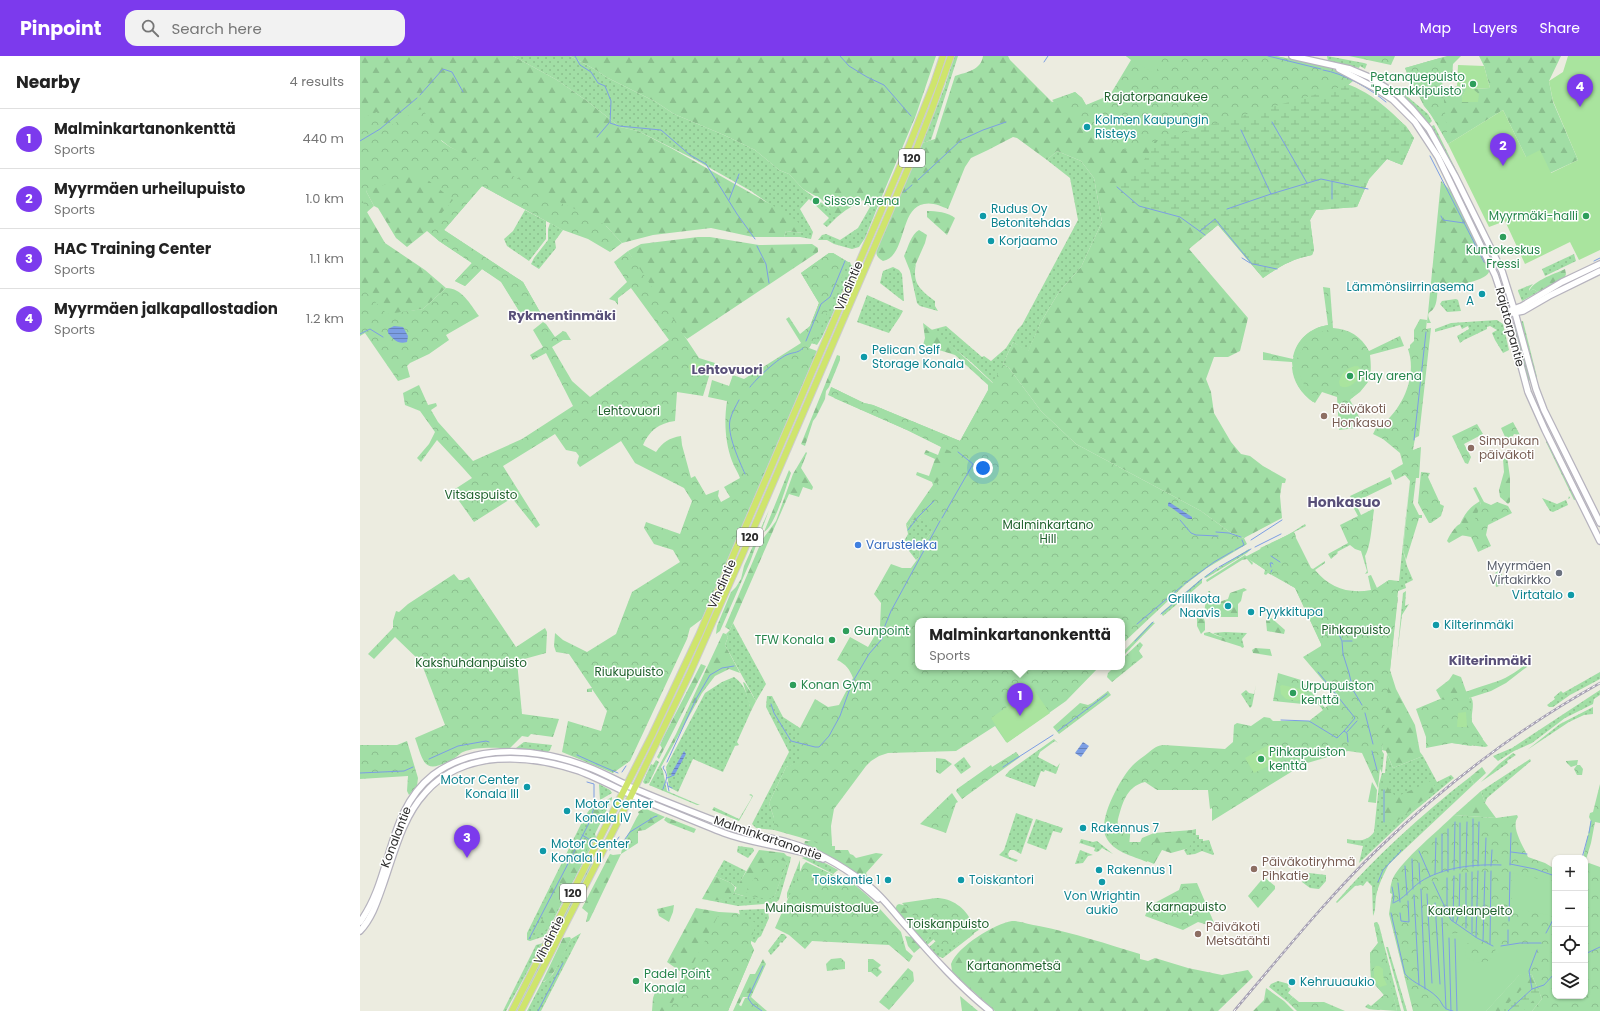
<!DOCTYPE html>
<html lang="en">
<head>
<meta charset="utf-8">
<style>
	body { margin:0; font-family:Poppins,sans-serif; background:#f2f2f2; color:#222 }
	.controls { position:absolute; right:12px; bottom:12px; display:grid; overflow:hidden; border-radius:8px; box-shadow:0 1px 3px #0004 }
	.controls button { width:36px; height:36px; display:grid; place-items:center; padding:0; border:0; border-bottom:1px solid #e0e0e0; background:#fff; color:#222; font:20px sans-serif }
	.you { position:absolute; left:623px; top:412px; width:14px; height:14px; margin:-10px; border:3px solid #fff; border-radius:50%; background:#1a73e8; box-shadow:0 0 0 6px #1a73e833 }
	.badge { display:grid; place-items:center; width:26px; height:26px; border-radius:50%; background:#7c3aed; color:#fff; font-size:13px; font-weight:700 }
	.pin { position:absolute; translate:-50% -33px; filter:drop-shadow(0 1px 2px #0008) }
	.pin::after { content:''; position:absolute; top:21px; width:14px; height:12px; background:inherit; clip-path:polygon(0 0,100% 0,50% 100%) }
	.popup { position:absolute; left:555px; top:562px; width:210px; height:52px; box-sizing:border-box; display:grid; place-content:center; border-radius:8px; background:#fff; filter:drop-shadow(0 1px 3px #0005); font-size:13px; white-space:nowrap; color:#767676 }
	.popup b { font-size:15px; color:#222 }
	.popup::after { content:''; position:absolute; left:50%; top:100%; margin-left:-8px; border:8px solid transparent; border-top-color:#fff }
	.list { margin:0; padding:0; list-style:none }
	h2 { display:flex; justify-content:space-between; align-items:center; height:52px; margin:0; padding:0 16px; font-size:17px }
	h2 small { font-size:13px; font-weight:400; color:#767676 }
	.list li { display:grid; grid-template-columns:26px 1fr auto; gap:12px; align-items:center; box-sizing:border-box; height:60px; padding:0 16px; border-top:1px solid #e0e0e0 }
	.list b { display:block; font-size:15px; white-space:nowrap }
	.list p { margin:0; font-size:13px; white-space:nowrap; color:#767676 }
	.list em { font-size:13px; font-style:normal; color:#767676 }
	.icon { flex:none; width:22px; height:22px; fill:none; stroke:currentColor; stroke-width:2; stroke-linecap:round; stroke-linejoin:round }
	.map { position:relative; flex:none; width:1240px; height:955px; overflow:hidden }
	header { display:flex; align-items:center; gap:24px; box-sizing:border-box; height:56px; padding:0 20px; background:#7c3aed; color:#fff }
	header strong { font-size:19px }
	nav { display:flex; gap:22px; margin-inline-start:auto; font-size:14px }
	.search { width:280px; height:36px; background:#f2f2f2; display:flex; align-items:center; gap:10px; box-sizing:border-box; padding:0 14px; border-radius:12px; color:#767676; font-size:15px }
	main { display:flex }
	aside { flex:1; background:#fff }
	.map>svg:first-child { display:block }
</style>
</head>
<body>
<header>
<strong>Pinpoint</strong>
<div class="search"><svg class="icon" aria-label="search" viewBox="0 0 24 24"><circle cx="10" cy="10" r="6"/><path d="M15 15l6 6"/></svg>Search here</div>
<nav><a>Map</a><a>Layers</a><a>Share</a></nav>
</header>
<main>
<aside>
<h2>Nearby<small>4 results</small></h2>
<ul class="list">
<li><span class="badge">1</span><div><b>Malminkartanonkenttä</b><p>Sports</p></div><em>440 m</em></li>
<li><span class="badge">2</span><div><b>Myyrmäen urheilupuisto</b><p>Sports</p></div><em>1.0 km</em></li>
<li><span class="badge">3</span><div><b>HAC Training Center</b><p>Sports</p></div><em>1.1 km</em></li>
<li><span class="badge">4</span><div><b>Myyrmäen jalkapallostadion</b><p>Sports</p></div><em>1.2 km</em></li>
</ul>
</aside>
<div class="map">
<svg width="1240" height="955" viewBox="0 0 1240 955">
	<defs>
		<pattern id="grass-dots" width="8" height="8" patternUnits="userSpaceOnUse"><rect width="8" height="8" fill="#a1dea5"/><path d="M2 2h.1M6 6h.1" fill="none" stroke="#8bbf8e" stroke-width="1.8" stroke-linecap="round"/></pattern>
		<pattern id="forest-firs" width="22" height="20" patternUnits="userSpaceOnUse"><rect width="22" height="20" fill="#a1dea5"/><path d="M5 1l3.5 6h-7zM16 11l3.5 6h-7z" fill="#8bbf8e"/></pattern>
		<pattern id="wetland-marsh" width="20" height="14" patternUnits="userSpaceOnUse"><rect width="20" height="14" fill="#a1dea5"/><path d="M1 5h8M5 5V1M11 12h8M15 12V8" fill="none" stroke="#8bbf8e"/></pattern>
		<pattern id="park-crowns" width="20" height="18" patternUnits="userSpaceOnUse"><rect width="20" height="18" fill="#a1dea5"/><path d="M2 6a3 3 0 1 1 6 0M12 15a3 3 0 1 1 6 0" fill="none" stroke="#8bbf8e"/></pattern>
		<pattern id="water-rules" width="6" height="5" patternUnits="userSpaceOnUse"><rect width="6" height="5" fill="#7c9ee4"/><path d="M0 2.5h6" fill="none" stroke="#6681b9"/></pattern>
	</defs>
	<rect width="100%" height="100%" fill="#ecece0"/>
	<g fill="url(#grass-dots)">
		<path d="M153 0H210L236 14 246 21 296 46 314 58 364 79 395 94 419 114 429 118 443 133 470 153 474 161H477L467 171 463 168 469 162 449 143 440 153 453 176 451 183 440 181H424L426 175 443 177 419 155 391 135 334 103 278 75 260 71 227 45 197 24Z"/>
		<path d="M586 0H587C575 37 561 73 545 109H544L577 28Z"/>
		<path d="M594 0H598L571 84 562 87 585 30Z"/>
		<path d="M967 0 1004 7 1007 8 1005 13 1000 10 999 12 968 5Z"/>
		<path d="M1042 36 1068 58 1072 65 1068 69 1040 38Z"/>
		<path d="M1074 69 1118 159 1081 87 1070 71Z"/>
		<path d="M697 95 721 105 734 122 742 166 721 211 699 236 681 266 668 296 653 286 643 308 762 565H558L572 475 560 492 559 501 556 504 543 487 548 478 546 468 549 471 551 465 554 464 560 466V463L648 341 611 306 571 274 586 270 622 301 624 300 631 305 646 292 658 273 662 269 718 164 710 122 687 104Z"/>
		<path d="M520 145 505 182 499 191 492 193 474 188 467 184H458L462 179 466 178 480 184 498 172 510 151Z"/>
		<path d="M165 154 186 165V183L169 205 147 190 144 183 153 175Z"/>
		<path d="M190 167 203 174 195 185 196 192 179 213 171 208 174 202 188 184V173Z"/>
		<path d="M469 197H473L488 206H490L491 209 494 211 462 281 457 289 452 287 449 292 442 282 450 270 459 247 441 217Z"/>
		<path d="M1214 198 1216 205 1185 220 1182 213Z"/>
		<path d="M556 208C552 227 560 234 575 245V250L578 255 560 250 557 247 550 215H552Z"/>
		<path d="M533 211 539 214 542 218 544 245H543L520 227 523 215Z"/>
		<path d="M1173 228 1169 233 1170 236 1173 233 1178 236 1162 245 1158 235V234Z"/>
		<path d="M507 239 543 255C539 263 534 269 529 277L497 266Z"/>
		<path d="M1096 243 1098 244 1101 255 1087 256 1080 248 1082 245Z"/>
		<path d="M1137 264 1143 268 1149 294 1143 297 1135 284 1132 277 1137 274 1130 270 1127 271V273L1104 284 1100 287 1097 280 1109 273 1108 270 1102 273 1100 269 1075 276V273L1091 267Z"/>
		<path d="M1163 265 1177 321 1176 323 1160 266Z"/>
		<path d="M1154 267 1171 324 1168 325 1152 268Z"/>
		<path d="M1187 384 1217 443 1214 444 1186 386Z"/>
		<path d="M1049 431 1043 494 1047 510 1053 524 1045 528 1046 532 1028 539 1017 532 1029 524 1039 525Z"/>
		<path d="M1209 440 1210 442 1206 444 1208 449 1193 456 1190 455 1182 442 1197 448 1208 443Z"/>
		<path d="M945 468 946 470 934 476 936 480 928 512 1023 690 1022 695 1024 698 1022 717H1025L1027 698 1033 712 1063 700 1077 726 1091 719 1094 722 1053 756 999 807 1003 790 987 787V783C998 785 1007 786 1014 776L1019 728 1022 717 935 532 908 517 906 519 904 518 905 514 888 502 901 493 900 492 928 479Z"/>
		<path d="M889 493 890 494 887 497 846 522 844 521Z"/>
		<path d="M1140 514 1145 528 1136 531 1135 523 1137 522 1135 517Z"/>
		<path d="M841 523H842V527L803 560 801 557Z"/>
		<path d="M1046 535 1045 550 1049 548 1042 559 1037 600 1043 537Z"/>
		<path d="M792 566 795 567 762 601V597Z"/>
		<path d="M373 567 406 628 396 645 365 589 368 581 366 578 370 574Z"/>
		<path d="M865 576 887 577 882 583 884 591 882 592C878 583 862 583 853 577Z"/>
		<path d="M1240 616V623L1210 639 1193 651H1189L1187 649 1195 643 1194 641 1201 635 1203 637Z"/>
		<path d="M374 621C386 629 388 642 391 655L377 686 379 689 375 690 363 716 333 703 318 736 309 731 306 711 345 637 362 626Z"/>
		<path d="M896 629 892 650 890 652 881 638 886 634 889 637 894 638Z"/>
		<path d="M1240 634V639L1234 643 1233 648 1205 662 1172 687 1154 695 1138 705 1133 700 1152 692Z"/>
		<path d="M407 640H412L423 661 440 672V706L426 711 409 747 414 762V774L396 772 392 768 429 696 406 651Z"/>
		<path d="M1111 641C1116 649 1109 661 1113 669 1116 676 1123 683 1128 690L1125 691 1092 687 1097 652Z"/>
		<path d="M1233 651V658L1224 659 1209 666 1167 694 1200 668Z"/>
		<path d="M694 683 698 687 695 685 680 696 678 701 697 711 700 707 696 718 685 714 684 716 681 715 675 731 645 720 649 715Z"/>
		<path d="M164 686 192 689 190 694 188 696 156 692Z"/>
		<path d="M1153 697 1156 699 1147 705 1148 707 1121 726 1139 708Z"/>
		<path d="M604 701 611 711 601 718 594 709Z"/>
		<path d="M1170 703 1171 705 1127 742 1125 747 1121 735Z"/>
		<path d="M296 704 299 706 298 708 289 727 285 728 283 726 291 708 293 709Z"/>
		<path d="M298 712 303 715 307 735 340 749H337L289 729Z"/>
		<path d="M1110 721 1114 728 1029 808C1024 818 1018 829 1016 841 1015 847 1016 854 1013 860L1012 830 1007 825 1003 830 1001 829 995 830 977 847 976 846C1016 800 1062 758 1110 721Z"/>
		<path d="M239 728 250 734 252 737 240 744Z"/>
		<path d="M391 738 393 740 379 765 352 754 354 751 379 763 391 743 392 740 389 739Z"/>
		<path d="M252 741V743L235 778 236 781 185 880 170 885 167 884V877L225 760 230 753Z"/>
		<path d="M656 757 673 763 661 798 654 794H650L648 798 649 801 658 804 656 806 639 799 644 794Z"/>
		<path d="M676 763 703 772 701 777 693 775 686 794 667 787Z"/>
		<path d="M836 773V779H839V783H843V785L849 784 854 798 853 799 842 795 835 798 827 799 824 794C833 790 832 782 832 774Z"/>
		<path d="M721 783 733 786 737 785 753 798 742 792 739 795 737 796 734 795 735 792 720 787 719 788Z"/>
		<path d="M378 790 393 792 394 795 388 802 377 796Z"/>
		<path d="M720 794 733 799 728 800 723 807 715 808Z"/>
		<path d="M427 800 431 801 430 806 419 844 415 847 378 850 342 843C354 845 365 845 374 837L383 840 414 841 427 806Z"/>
		<path d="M447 800 467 808 478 814 473 818 442 802Z"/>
		<path d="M232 804H234L228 817 158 955H155Z"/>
		<path d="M364 804 386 815 377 832 371 827 355 820Z"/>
		<path d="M440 804V827L427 843V837Z"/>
		<path d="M949 817 966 819V825L959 833 950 832 942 826Z"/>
		<path d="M580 844 604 856 614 878 583 902 577 900 568 892 590 873 589 870 566 890 564 887C577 876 569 861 566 846Z"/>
		<path d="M404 853 408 856 409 862 401 880 398 882 395 887 391 885V881L381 866 379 854Z"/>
		<path d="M1017 866 1019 869 1041 955H1037L1033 939 1027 933 1020 954 1009 953 1005 951 1008 948 1011 950 1024 939 1011 924 1010 897 1018 887 1014 867Z"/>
		<path d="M221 877 181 955H167L182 926H184L193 918 211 883Z"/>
		<path d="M421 878H424L427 881 422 887 421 886 419 888 420 889 411 899 408 895Z"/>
		<path d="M183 887 146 955H143L176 889Z"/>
		<path d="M1026 891H1028L1047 955H1044Z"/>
		<path d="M918 925 929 928 928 931 931 933 928 937 933 941 928 946 909 931 911 928Z"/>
	</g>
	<g fill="url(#forest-firs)">
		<path d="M0 0H153L197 24 227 45 260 71 278 75 311 92 426 157 438 166 443 177 426 175 424 181H393L351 172 293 179 262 187 246 170 231 168 90 91 81 84 85 97 203 167V174L122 130 84 174 163 226 180 256 164 263 141 225 122 213 105 230 95 225 112 207 79 185 67 175 47 191 36 182 18 152 14 150 6 135 52 84 0 75Z"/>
		<path d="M210 0H576L556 59 520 145 510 151 503 144 486 154 477 161H474L470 157V153L461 143 443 133 429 118 419 114 395 94 364 79 314 58 296 46 246 21 236 14Z"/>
		<path d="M623 0H648L650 4 692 46 715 36 722 42 726 49 916 0 971 12 994 24 988 29 1013 42 1046 70 1054 82 1042 109 1027 103 1009 123 997 151 956 154 950 164 954 194 952 199C932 203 920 210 903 222L858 169 829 193 888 262 880 295 868 301H854L846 323 851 336 854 357 871 386 881 398 890 400 903 410 926 423 925 427H922L920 440 922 462 884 482 871 477 841 455 716 388 681 355 649 312 643 308 653 286 668 295 681 266 699 236 721 211 742 166 734 122 721 105 697 95 687 104 657 82 653 81 628 94 611 102 605 111 588 153C581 150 572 146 564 148 539 152 547 200 523 205 515 200 515 197 519 189L562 87 575 83 595 20C607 16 621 14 623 0Z"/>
		<path d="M1087 0H1101L1093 8 1092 21 1082 25 1048 20 1045 12Z"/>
		<path d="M1119 0H1201L1189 25 1193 46 1218 104 1190 117 1166 101 1143 54 1088 88 1073 61 1064 50 1058 38 1083 33H1089L1097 30 1107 33 1102 41 1112 33 1130 32 1124 10Z"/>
		<path d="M1081 125 1091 135 1104 160 1127 206 1129 216C1124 227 1089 229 1078 233 1077 238 1077 246 1075 250 1072 258 1064 254 1071 267H1067Z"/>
		<path d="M0 131 8 154 7 156 25 187 65 214 86 232 63 253 27 259 20 265 0 238Z"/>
		<path d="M567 155C576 155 588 156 595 162L587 179 567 161Z"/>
		<path d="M559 174 567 179 565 187 554 212 552 216 550 215 544 200C548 192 551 178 559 174Z"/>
		<path d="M338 181H350L399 189 452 188 458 192V196L327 283 306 260 268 195 281 188Z"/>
		<path d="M1205 213 1206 218 1205 221 1178 236 1173 233 1169 238C1168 226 1195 218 1205 213Z"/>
		<path d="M563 267C593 289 620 316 648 341L567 463 561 462 560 463V467L554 464 551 465 549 471 546 468 573 429 572 426 556 419 557 416 569 420 575 403 564 398 566 394 578 399 581 391 547 374 474 342 471 331 504 347 513 349 600 385 628 334V329L595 299 563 289 565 282Z"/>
		<path d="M477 299 480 300V304L469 331 466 335 465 343 456 361 453 365 445 390 441 388Z"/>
		<path d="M446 396 447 397 441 412 453 431 452 434 443 431 439 441 429 438 370 574 365 571 402 484 416 465 433 418Z"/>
		<path d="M1147 401 1150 421V446L1148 448 1140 441 1139 434 1144 416 1143 403Z"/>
		<path d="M429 414 431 417C426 430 415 470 404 476Z"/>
		<path d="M1120 445 1121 449 1113 480 1102 479H1103L1089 487 1087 485C1089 480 1095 470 1100 468 1105 457 1110 451 1120 445Z"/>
		<path d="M409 454 390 506 360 575 356 578 357 570 371 536 376 531 381 523 384 510Z"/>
		<path d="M885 499 893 507 892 509 887 503 882 504 847 526 846 524Z"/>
		<path d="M884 532 887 534 883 536 881 545 878 548V561H860L844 558 846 543 849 539 848 535H850L851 540 855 542 857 548 862 545 868 543 870 537Z"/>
		<path d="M1038 541 1030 614 1036 633 1055 669 1060 696 1063 700 1033 712 1026 695 1022 694 1023 690 1019 684 1021 548Z"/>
		<path d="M908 559 925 574 924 578 907 575 906 565Z"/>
		<path d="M837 560H843L845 566V574L841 578 837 570Z"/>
		<path d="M849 576 858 580 874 584 882 588V591L844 579V577Z"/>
		<path d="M363 577 366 578 368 581 365 589 380 617 369 613 355 620 342 637 301 711 303 715 298 712 316 678Z"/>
		<path d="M895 592 910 593 912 600 893 597 892 594Z"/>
		<path d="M341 608 346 610 299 703 297 701 302 692 300 689 303 682Z"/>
		<path d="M1093 618 1101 621 1106 635 1107 636 1095 646 1082 645 1076 634 1089 624Z"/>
		<path d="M383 626 385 627 396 645 391 655Z"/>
		<path d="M1122 711 1126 717 1114 728 1110 721Z"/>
		<path d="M1025 717 1028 721V732L1036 741 1071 725 1077 733 1032 769 1025 763 1023 733Z"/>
		<path d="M1121 735 1125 747 1136 762 1094 759Z"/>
		<path d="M248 746V749L241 755 240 768 236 771H230L234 753Z"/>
		<path d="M284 752 305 761 285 774 278 775V787L261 798 229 865 226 866 228 857 222 852 250 798 253 799 261 798 263 788 277 761 279 758 278 756Z"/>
		<path d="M306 761 336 773 334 777 308 767 304 764Z"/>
		<path d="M754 762H757L758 768H771L769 791Z"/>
		<path d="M832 774V786L829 792 811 797 802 794 794 808 778 801V791L782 782 794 777Z"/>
		<path d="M460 778H471L472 790H475V794H488L490 798 493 799 496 802 516 797 523 798 506 817 508 822 504 823 470 801 444 789 445 785H455Z"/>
		<path d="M225 779 230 781 222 808 186 874 176 876 183 862 179 856 212 788 218 780Z"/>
		<path d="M399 794 424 797 427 800V806L414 841C401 844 385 841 374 837 366 846 353 845 342 843L355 820 371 827 375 831 374 836Z"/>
		<path d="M1229 807 1240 811V824L1225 825V810Z"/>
		<path d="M539 848 548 850 571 879 564 887 535 853 537 849Z"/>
		<path d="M314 849 313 856 309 866 299 860 297 853Z"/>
		<path d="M336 852 359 856 386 878 394 894 368 955H292L293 942 297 931 313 938 324 918 307 906Z"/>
		<path d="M652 865C662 865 670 869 679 870 714 877 747 888 780 898V903L788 905 795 902 828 912 862 919 888 914 893 921 858 955H635L594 918 592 915 591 908C598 890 634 868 652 865Z"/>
		<path d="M545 880 551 881 561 891 554 897 548 890Z"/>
		<path d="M210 881 211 883C205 894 194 924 182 926L203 882Z"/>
		<path d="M403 903 406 908 391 941H383L379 949 390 955H373L390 918H395Z"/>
		<path d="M1164 917 1172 919 1182 943 1172 955H1126L1159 919Z"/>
		<path d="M906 932 924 945 934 955H893L904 944Z"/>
	</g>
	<g fill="url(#wetland-marsh)">
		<path d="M929 16C948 20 968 23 987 28 1011 36 1040 61 1054 82L1042 109 1027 103 1009 123 997 151 956 154 950 164 954 194 952 199C932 203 920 210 903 222L858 169 845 179 820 161 779 150 757 131 779 111 803 77Z"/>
		<path d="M1175 928 1180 937 1163 955H1141L1163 932Z"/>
	</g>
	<g fill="url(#park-crowns)">
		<path d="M766 0H916L971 12 994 24 988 29 757 96 692 44 715 36 722 42 726 49 750 39 771 4Z"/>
		<path d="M989 0H1035L1031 9Z"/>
		<path d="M1080 2 1088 88C1074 62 1057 39 1045 12Z"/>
		<path d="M63 53 80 84 90 91 155 121 180 134 203 148 232 160 246 170 262 187 250 196 228 183 203 174 190 167 122 130 84 174 163 226 180 256 164 263 141 226 122 213 105 230 95 225 112 207 79 185 67 174 93 144 59 117 6 135 14 150 7 156 0 138V63L17 56 23 74 58 54Z"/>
		<path d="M268 195 339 302 355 307 350 317 343 340 317 336 315 365C299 367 289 375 283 389L296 396C303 386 309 382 321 380L322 389 331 422 335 420 346 439 359 434 358 440 361 446 370 441 364 431 380 422C378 416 374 411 372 405 365 386 364 365 367 345L348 341 352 324 369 330 373 319 384 323 441 287 426 263 429 261 440 278 450 270 459 247 441 217 469 197H473L488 206 454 288 451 287 449 292 457 295 342 563 330 572 327 583 270 705 253 717 202 696 208 665 241 675 247 655 232 633V636H227V633L232 632 209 598 196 596 194 590 195 577 203 584 227 596 256 578 272 536 320 506 313 494 294 488 284 472 286 466 320 478 332 445 324 432 275 407 261 385 220 411 217 407 219 400 216 396 206 394 195 378 143 410 180 469 176 472 152 442 114 466 92 435 112 422 104 413 77 384 61 406 57 402 69 388 75 376 60 355 45 349 43 337 59 329 68 349 76 347 77 350 71 354 78 366 113 405 162 383 213 350 186 297 173 304 170 299 183 291 173 274 183 266 186 268 195 281 203 275 206 276 211 284H203L192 291 212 325 230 341 309 284 271 232 258 242V249L255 245 249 243 267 226 254 206Z"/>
		<path d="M0 230 27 258 63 253 86 232C102 232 110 248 119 260L86 279 89 284 69 298 50 307 47 310 50 321 38 325 5 277 0 280Z"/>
		<path d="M963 231 970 232 973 272C989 273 1001 280 1009 295L1040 280 1044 290 1010 299C1013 326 1008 327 990 344L1004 370 1001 369 996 372 979 374 977 341 962 336 955 347C940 338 933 324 932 306L903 304V296L933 303C937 284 949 272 968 269Z"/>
		<path d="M1060 263 1067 264 1066 273 1071 272 1059 380 1055 382 1053 394 1061 391 1059 422H1056L1053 447 1059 459H1062V462H1059L1046 504 1043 494 1050 425 1045 419 1035 424 1031 415 1043 408 1040 397 1023 383 1013 378 1016 372 1017 373C1041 356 1058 322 1048 293L1050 292V289L1054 285V274Z"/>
		<path d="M643 308 649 312 681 355 716 388 841 455 871 477 884 482 887 488 847 512 826 528 762 588V565H558V611H739L706 645 648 686H646L635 670 596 695 528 697 519 700 511 705 506 710 474 753 471 770 472 792 439 781 414 774V762L409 747 426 711 440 705V672L455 643 468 651 479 649 493 622C490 614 486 608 477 604L490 581 508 591 520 571 521 547 514 538 531 508 542 512H551L559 501 560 492 572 475 571 469 562 462 558 461 594 397 547 374 468 339 471 331 504 347 513 349 600 385Z"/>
		<path d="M1153 366 1160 379 1154 378 1153 380 1146 383 1141 372Z"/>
		<path d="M1117 368 1123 378 1104 388 1111 401 1108 408 1105 407 1092 380Z"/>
		<path d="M1061 416 1070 417 1068 421 1079 445H1080V448L1084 450 1081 460 1071 467H1069L1058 447Z"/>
		<path d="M1030 421 1032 428 995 446 1001 459 1013 453 1014 454C1012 466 1011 491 1005 500L1008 517 1005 518 1007 515 1001 495 995 493 990 489 977 496 978 497 971 503 968 498 988 487 980 469 998 460 991 447 994 446 990 440Z"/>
		<path d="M1116 431 1124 446 1131 449 1137 446 1148 450 1152 457 1128 469 1126 479 1131 490 1118 496 1111 481 1101 479 1105 472 1113 468 1121 448 1113 432Z"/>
		<path d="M933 476 951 512 953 513 965 505V507L955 514C970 532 988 538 1011 534L1008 520 1011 519 1017 532 1029 524 1039 526 1018 732 1002 697 988 695 944 708 852 765V752L850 753 848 734H797L785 726C765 731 762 749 757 767L769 786H797L787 806C773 800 753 796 746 781 737 764 761 721 773 709 778 704 783 701 788 697 793 693 797 689 804 689L865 693 873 686 874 669 877 667 891 670 904 661 910 662 913 665H949L963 654 953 642 943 648 913 645 918 617 941 624 965 652 977 641 943 601 961 590V588L935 532 885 501Z"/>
		<path d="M94 518 99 524H103L109 521 156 591 185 572 187 576 186 597 157 605 162 658 199 663 193 681 171 678 168 681 162 680 150 692C135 692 117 690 103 696 100 697 97 701 93 703 64 719 64 708 55 682L85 669 61 606 35 581 14 603 8 598 33 572V565L36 555 39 556 48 548Z"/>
		<path d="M780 586 783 589 779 595 783 601 752 626 747 621 748 617 754 611H762V603Z"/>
		<path d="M1169 605 1172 607 1146 627 1131 635 1109 642 1112 666 1123 683 1111 690 1092 687 1066 692V681L1056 653 1080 643 1090 645C1105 634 1115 633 1132 627 1146 623 1158 615 1169 605Z"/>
		<path d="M748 635 751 639 699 678 693 671 720 647 728 649 732 647Z"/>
		<path d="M47 685 58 722 57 730 49 739 47 735 48 720 0 723V689H37Z"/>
		<path d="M656 696 660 701 602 743 596 735 597 733 631 709 632 711Z"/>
		<path d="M576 702 585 703 592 708 580 718 576 716Z"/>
		<path d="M1218 704 1217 709H1220L1223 713 1222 719H1217L1214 713 1217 709 1211 711 1206 706V705Z"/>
		<path d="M1240 728V767L1235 766 1231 787 1225 807V802H1223L1231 765 1229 761 1230 757 1233 756Z"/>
		<path d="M592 737 598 746 596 747 586 777 560 768Z"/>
		<path d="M1094 759 1136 762 1157 759 1158 761C1150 771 1164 791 1168 801L1185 807 1195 813V940H1225V808L1229 817 1240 818V955H1172L1182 943 1172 919 1164 917 1159 919 1126 955H1053L1029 858 1032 838 1030 837C1030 832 1031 827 1033 822 1042 804 1079 774 1094 759Z"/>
		<path d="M412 801 427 806 414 841 408 843 389 840 386 835 399 815Z"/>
		<path d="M446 806 495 829 509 841 541 876 546 894 553 900 549 906 529 889 452 885 445 893 429 879 415 872 443 809Z"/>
		<path d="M637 819H640V822L645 823 643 829 639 830 638 827 630 829 628 821H636Z"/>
		<path d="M904 821 915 830V833L898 852 888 840Z"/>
		<path d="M837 827 855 869V871L838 866 823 874 785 860 789 850 819 834 821 828Z"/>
		<path d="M576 842C592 842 606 852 612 867L617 869H621L622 872 588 893H582L542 847Z"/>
		<path d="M359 856 377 857 396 867 391 885V888L394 894 368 955H308L359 858Z"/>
		<path d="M1017 866V867L1037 955 1009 953 1024 939 1011 924 1010 897 1018 887 1014 867Z"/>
		<path d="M481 902 485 906V913L467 915 466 908 471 903Z"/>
		<path d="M508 903H513L521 909 518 912 522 916 517 921 511 916H508Z"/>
		<path d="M548 912 553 916 554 925 529 954 519 946Z"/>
		<path d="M600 940 618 955H602Z"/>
		<path d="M391 941 407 955H379L385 942Z"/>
		<path d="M933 941 939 946H964L985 955H937L928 946Z"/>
	</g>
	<g fill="#a1dea5">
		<path d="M766 0H804L796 16 793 17Z"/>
		<path d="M968 269V274C953 277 943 287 939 302L933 301C937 283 950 272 968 269Z"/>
		<path d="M932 311H938C940 325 946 332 956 341L953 346C941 337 933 326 932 311Z"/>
		<path d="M1003 324 1008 326 1000 336 992 342 990 338 995 335Z"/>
		<path d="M1012 726 1017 734 1016 747 1008 746Z"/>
		<path d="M1152 817 1172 821 1195 829V855L1193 860 1152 852Z"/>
		<path d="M1095 877H1112L1117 882 1114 886 1105 888 1106 901C1119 910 1131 910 1136 892L1162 889 1178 891 1168 918 1159 919 1126 955H1086V953L1083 952 1078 941 1060 930 1056 887 1069 886 1071 896 1073 893 1074 880Z"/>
	</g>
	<g fill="#a9e49e">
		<path d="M1208 0H1240V194L1219 204 1210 186 1165 208 1145 165 1129 171 1088 88 1143 54 1166 101 1180 94 1191 117 1218 104 1193 45 1189 25 1203 16Z"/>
		<path d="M1098 9 1124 10 1130 32 1113 33 1119 38 1118 46H1102V41L1106 33 1097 30Z"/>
		<path d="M334 306 343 310 345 313 343 317H338L337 319C332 317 328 315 329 309Z"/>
		<path d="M998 310 1001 314C1000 323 990 335 980 330L979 326C981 317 988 310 998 310Z"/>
		<path d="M922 629 945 634 944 641 938 645 926 643 921 638 920 630Z"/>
		<path d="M672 631 690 657 647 687 631 662 670 635Z"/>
		<path d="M1106 656 1107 671H1097L1098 657Z"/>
		<path d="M910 688 919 705 894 717 885 702Z"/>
		<path d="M1016 910H1019L1023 913V920L1027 929 1020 931 1014 924V912Z"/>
	</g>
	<g fill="url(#water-rules)">
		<path d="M34 270 43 271 48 280 47 286C38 289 33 283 28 277V273Z"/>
		<path d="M809 446 832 461V463C824 464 816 453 808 450V448Z"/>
		<path d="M723 686 729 690 721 701 715 697Z"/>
		<path d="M324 695 326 698 314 720H312L311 718Z"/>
	</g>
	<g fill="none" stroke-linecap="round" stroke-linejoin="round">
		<g stroke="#7c9ee4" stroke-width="1">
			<path d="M215 0 220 9 231 16 238 27 245 30 251 45 250 67 259 70 301 74 330 99 346 108 377 158 395 183"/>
			<path d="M480 0 489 10 507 21 524 29 551 60"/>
			<path d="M908 0 961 13"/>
			<path d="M684 6 688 0"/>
			<path d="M963 14C983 17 1011 33 1026 46"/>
			<path d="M60 39 83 13 92 16 103 36"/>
			<path d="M912 66 947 127"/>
			<path d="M881 74 911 138 961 123 1008 133"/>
			<path d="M237 81 249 67"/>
			<path d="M0 85 20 73 57 42"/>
			<path d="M1070 100 1124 206"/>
			<path d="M558 124 601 84 623 74 646 66"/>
			<path d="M757 131 779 150 820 161 845 179"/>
			<path d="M544 136 552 129"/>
			<path d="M972 143V126"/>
			<path d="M369 144 379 118"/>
			<path d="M867 153 911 138"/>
			<path d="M1081 160 1083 164 1104 167"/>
			<path d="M840 175 855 163 892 208"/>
			<path d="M397 190 406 208 409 227"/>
			<path d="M882 202 890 207"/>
			<path d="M1234 205 1240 202"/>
			<path d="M893 208 917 213"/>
			<path d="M0 278 10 273 23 281"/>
			<path d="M446 285 461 248 470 241 485 205"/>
			<path d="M390 331C396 323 419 301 429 298 435 296 438 297 443 292"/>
			<path d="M379 344C376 350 372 356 370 364 367 379 379 404 385 418"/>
			<path d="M1054 384 1066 276"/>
			<path d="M582 462 613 408 598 396"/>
			<path d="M820 464 831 477 836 479 858 480"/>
			<path d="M548 474 558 461 574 445"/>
			<path d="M856 476 869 477 881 481"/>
			<path d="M891 484 922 464"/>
			<path d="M895 491 921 478"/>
			<path d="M875 494 884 489 882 484"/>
			<path d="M911 500 920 506"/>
			<path d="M912 507 913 508"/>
			<path d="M859 511 891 493"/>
			<path d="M911 511 910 507H912"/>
			<path d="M911 516 912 514"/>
			<path d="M845 521 857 512"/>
			<path d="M824 528 854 506 873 495"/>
			<path d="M801 558 842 523"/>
			<path d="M777 568 822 530"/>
			<path d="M978 570 977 574 982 585 983 598 989 617 993 634 1002 649"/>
			<path d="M775 585 793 566"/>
			<path d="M983 585H992"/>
			<path d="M958 616 995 662 984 675 987 677 988 686"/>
			<path d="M411 648 414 657 431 685 455 691H459L469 680 480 660 492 627 509 598 522 583V577L531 555 580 465"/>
			<path d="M1005 657 1013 688"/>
			<path d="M921 664 949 665 977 682 984 675"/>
			<path d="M698 675 747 638"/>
			<path d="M987 676 997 665"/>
			<path d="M1012 695 1017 714"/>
			<path d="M217 699 237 708"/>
			<path d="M69 703 98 690 126 685 129 686"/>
			<path d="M307 706 336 643 350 619 362 612 374 610"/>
			<path d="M237 708 258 717"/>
			<path d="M643 711 693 679"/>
			<path d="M262 716 266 710"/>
			<path d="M0 717 44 715 53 711"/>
			<path d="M307 722 312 720"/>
			<path d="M227 726 234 728V745"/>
			<path d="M307 726 309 735"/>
			<path d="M308 730 312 732"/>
			<path d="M303 733C305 725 310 721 303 712L304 710"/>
			<path d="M1024 734V766"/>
			<path d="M1229 777 1231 765"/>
			<path d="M222 779 232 785"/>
			<path d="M265 783 270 776 294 761 297 760"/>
			<path d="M250 794 259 781"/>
			<path d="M1059 795 1070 820"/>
			<path d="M1151 796 1167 798"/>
			<path d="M1222 802 1228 780"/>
			<path d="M1052 803 1053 833"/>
			<path d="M1059 807 1060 828"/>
			<path d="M1150 808 1175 813 1195 820"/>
			<path d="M1150 809 1151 777"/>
			<path d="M1045 810 1047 839"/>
			<path d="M1118 810 1119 766"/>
			<path d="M1125 810 1126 782"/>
			<path d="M1131 810 1132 794"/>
			<path d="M1113 811V763"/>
			<path d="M1106 812 1107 766"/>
			<path d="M1100 813V767"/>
			<path d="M1094 814 1095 766"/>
			<path d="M1082 816V778"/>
			<path d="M1088 816V773"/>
			<path d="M1075 818 1076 782"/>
			<path d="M1018 826 1023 814 1041 795 1040 794"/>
			<path d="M1073 826 1091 864 1117 882 1133 890"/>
			<path d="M1038 827 1040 846"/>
			<path d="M1032 831 1034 841 1033 846"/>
			<path d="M1061 833 1065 933"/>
			<path d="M1067 838 1072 927"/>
			<path d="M1054 839 1059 929"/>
			<path d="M1033 847C1044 843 1050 833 1060 826 1083 811 1114 808 1141 809"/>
			<path d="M1075 847 1080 928"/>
			<path d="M1087 853V822"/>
			<path d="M1031 857 1045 918C1054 928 1067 931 1077 941 1084 948 1081 953 1093 955"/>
			<path d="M1040 857 1041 865 1049 866 1048 845"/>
			<path d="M1082 862 1086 953"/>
			<path d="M1093 865 1094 820"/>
			<path d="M1149 865 1150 816"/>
			<path d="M1096 867 1099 858 1100 818"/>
			<path d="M1106 872V817"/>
			<path d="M1148 874V887"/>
			<path d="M1112 877V816"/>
			<path d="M1186 877 1195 860"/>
			<path d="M1116 881 1118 815"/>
			<path d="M1089 882 1091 955"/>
			<path d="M169 883 228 769 234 752"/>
			<path d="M1095 883 1097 955"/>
			<path d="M1123 885 1125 815"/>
			<path d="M1130 888 1131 815"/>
			<path d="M1141 890 1160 887H1181"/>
			<path d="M1225 898 1240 891"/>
			<path d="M1172 933 1169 915 1177 894"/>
			<path d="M178 955 203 907"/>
			<path d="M402 955 392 948 388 942 403 910"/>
			<path d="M1148 955 1172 933 1184 929 1195 917"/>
		</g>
		<defs>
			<g id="secondary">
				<path d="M932 0 990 13 1009 21 1039 40 1052 53 1069 73 1095 120 1142 215 1154 253 1176 333 1184 354 1240 467"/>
				<path d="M979 13 1015 32 1033 44 1055 66 1078 101 1135 219 1144 246 1168 336 1185 374 1240 485"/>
				<path d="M1151 254 1162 250 1202 226 1240 208"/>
				<path d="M1153 257 1163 255 1189 240 1240 215"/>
				<path d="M498 826 518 843"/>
				<path d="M0 866C33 821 26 756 73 719 118 685 184 693 233 713 247 719 260 726 273 732 307 747 341 759 375 773 393 780 412 781 430 787 458 795 482 810 505 827 522 839 533 856 547 871 573 901 599 930 630 955"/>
				<path d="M0 875C12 862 17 846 23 829 34 798 42 762 65 737 103 693 169 698 219 715 240 723 260 734 280 743 308 754 336 766 364 777 396 789 431 790 463 803"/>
			</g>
			<g id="primary">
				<path d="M152 955 292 679 339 579 549 90 574 27 583 0"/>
				<path d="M161 955 268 746 330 617 383 497 556 94 572 53 591 0"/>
			</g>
		</defs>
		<use href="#secondary" stroke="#b6b3be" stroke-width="8"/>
		<use href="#primary" stroke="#ccc" stroke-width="8"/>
		<use href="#secondary" stroke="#fff" stroke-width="5.5"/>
		<use href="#primary" stroke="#cfe56c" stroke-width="6"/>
		<defs>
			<path id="rail" d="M874 955C921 900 967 842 1019 792 1086 728 1159 672 1240 627"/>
		</defs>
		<use href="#rail" stroke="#a7a2b4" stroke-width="2.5"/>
		<use href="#rail" stroke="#fff" stroke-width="1" stroke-dasharray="3" stroke-linecap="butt"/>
	</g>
	<g fill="#2e9e5b" stroke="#fff" stroke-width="1.5">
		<circle cx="1113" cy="28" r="4"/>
		<circle cx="456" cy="145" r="4"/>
		<circle cx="1226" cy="160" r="4"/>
		<circle cx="1143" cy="181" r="4"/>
		<circle cx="990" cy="320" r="4"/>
		<circle cx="486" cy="575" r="4"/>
		<circle cx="472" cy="584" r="4"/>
		<circle cx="433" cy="629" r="4"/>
		<circle cx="933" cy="637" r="4"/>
		<circle cx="901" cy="703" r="4"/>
		<circle cx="276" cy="925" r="4"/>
	</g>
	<g fill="#0f9aa8" stroke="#fff" stroke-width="1.5">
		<circle cx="727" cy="71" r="4"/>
		<circle cx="623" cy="160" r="4"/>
		<circle cx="631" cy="185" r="4"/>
		<circle cx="1122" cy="238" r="4"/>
		<circle cx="504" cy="301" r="4"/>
		<circle cx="1211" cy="539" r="4"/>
		<circle cx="868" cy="550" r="4"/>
		<circle cx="891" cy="556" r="4"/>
		<circle cx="1076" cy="569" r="4"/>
		<circle cx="167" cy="731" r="4"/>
		<circle cx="207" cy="755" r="4"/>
		<circle cx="723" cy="772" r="4"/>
		<circle cx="183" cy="795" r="4"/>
		<circle cx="739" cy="814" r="4"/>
		<circle cx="528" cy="824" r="4"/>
		<circle cx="601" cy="824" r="4"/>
		<circle cx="742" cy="826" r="4"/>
		<circle cx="932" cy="926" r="4"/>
	</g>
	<g fill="#8d6e63" stroke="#fff" stroke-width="1.5">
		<circle cx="964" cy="360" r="4"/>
		<circle cx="1111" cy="392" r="4"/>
		<circle cx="894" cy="813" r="4"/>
		<circle cx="838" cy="878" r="4"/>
	</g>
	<circle fill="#3f7fe0" stroke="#fff" stroke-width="1.5" cx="498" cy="489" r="4"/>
	<circle fill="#6b7280" stroke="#fff" stroke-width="1.5" cx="1199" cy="517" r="4"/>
	<g text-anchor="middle" stroke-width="3" stroke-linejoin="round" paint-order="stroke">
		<g fill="#fff" stroke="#6b6b6b" stroke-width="1">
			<rect x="539" y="93" width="26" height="18" rx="3"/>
			<rect x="377" y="472" width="26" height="18" rx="3"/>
			<rect x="200" y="828" width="26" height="18" rx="3"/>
		</g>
		<g font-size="11" font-weight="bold" fill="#2c2c2c">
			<text x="552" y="106">120</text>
			<text x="390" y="485">120</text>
			<text x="213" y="841">120</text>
		</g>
		<g font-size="12" fill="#27864d" stroke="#fff" text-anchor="start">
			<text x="1105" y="25" text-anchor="end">Petanquepuisto<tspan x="1105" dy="14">"Petankkipuisto"</tspan></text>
			<text x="464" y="149">Sissos Arena</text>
			<text x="1218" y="164" text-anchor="end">Myyrmäki-halli</text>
			<text x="1143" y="198" text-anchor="middle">Kuntokeskus<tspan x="1143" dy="14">Fressi</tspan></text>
			<text x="998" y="324">Play arena</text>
			<text x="494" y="579">Gunpoint</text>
			<text x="464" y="588" text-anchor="end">TFW Konala</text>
			<text x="441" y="633">Konan Gym</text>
			<text x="941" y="634">Urpupuiston<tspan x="941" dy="14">kenttä</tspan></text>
			<text x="909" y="700">Pihkapuiston<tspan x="909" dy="14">kenttä</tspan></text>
			<text x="284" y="922">Padel Point<tspan x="284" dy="14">Konala</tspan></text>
		</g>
		<g font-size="12" fill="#21632f" stroke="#fff">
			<text x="796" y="45">Rajatorpanaukee</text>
			<text x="269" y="359">Lehtovuori</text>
			<text x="121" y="443">Vitsaspuisto</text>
			<text x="688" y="473">Malminkartano<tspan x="688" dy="14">Hill</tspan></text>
			<text x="996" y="578">Pihkapuisto</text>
			<text x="111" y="611">Kakshuhdanpuisto</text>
			<text x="269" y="620">Riukupuisto</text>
			<text x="826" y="855">Kaarnapuisto</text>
			<text x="462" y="856">Muinaismuistoalue</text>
			<text x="1110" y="859">Kaarelanpelto</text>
			<text x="588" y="872">Toiskanpuisto</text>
			<text x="654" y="914">Kartanonmetsä</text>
		</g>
		<g font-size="12" fill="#0d838f" stroke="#fff" text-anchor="start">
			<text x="735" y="68">Kolmen Kaupungin<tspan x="735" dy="14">Risteys</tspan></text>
			<text x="631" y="157">Rudus Oy<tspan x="631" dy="14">Betonitehdas</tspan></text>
			<text x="639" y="189">Korjaamo</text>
			<text x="1114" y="235" text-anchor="end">Lämmönsiirrinasema<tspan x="1114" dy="14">A</tspan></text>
			<text x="512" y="298">Pelican Self<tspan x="512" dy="14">Storage Konala</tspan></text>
			<text x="1203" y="543" text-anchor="end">Virtatalo</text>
			<text x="860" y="547" text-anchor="end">Grillikota<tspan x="860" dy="14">Naavis</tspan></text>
			<text x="899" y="560">Pyykkitupa</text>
			<text x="1084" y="573">Kilterinmäki</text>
			<text x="159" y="728" text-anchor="end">Motor Center<tspan x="159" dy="14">Konala III</tspan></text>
			<text x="215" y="752">Motor Center<tspan x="215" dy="14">Konala IV</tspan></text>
			<text x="731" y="776">Rakennus 7</text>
			<text x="191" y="792">Motor Center<tspan x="191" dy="14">Konala II</tspan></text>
			<text x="747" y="818">Rakennus 1</text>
			<text x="520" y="828" text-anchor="end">Toiskantie 1</text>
			<text x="609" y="828">Toiskantori</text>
			<text x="742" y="844" text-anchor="middle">Von Wrightin<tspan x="742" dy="14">aukio</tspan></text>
			<text x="940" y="930">Kehruuaukio</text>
		</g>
		<g font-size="12" fill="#2c2c2c" stroke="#fff">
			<text transform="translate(489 230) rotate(-67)" y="4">Vihdintie</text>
			<text transform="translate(1150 271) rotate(75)" y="4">Rajatorpantie</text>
			<text transform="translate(362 528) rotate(-66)" y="4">Vihdintie</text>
			<text transform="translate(36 781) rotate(-69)" y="4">Konalantie</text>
			<text transform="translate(408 782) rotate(19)" y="4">Malminkartanontie</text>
			<text transform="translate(189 884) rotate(-63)" y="4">Vihdintie</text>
		</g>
		<g font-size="12" fill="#785e54" stroke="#fff" text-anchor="start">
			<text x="972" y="357">Päiväkoti<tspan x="972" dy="14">Honkasuo</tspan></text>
			<text x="1119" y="389">Simpukan<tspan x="1119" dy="14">päiväkoti</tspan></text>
			<text x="902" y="810">Päiväkotiryhmä<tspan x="902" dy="14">Pihkatie</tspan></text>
			<text x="846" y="875">Päiväkoti<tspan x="846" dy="14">Metsätähti</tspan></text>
		</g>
		<g font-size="12" fill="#366cbe" stroke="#fff" text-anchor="start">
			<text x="506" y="493">Varusteleka</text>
		</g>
		<g font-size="12" fill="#5b616d" stroke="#fff" text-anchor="end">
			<text x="1191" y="514">Myyrmäen<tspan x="1191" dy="14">Virtakirkko</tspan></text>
		</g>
		<g font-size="13" font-weight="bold" fill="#595079" stroke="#fff">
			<text x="202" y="264">Rykmentinmäki</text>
			<text x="367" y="318">Lehtovuori</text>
			<text x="1130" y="609">Kilterinmäki</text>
		</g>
		<g font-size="14" font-weight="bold" fill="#595079" stroke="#fff">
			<text x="984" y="451">Honkasuo</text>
		</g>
	</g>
</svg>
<div class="controls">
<button>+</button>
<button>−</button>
<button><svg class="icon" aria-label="locate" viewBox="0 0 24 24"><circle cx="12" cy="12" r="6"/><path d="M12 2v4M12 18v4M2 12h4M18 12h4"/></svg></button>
<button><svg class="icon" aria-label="layers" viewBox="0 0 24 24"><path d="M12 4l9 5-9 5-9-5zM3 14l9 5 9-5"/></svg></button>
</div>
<div class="you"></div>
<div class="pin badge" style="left:660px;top:660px">1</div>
<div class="popup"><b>Malminkartanonkenttä</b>Sports</div>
<div class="pin badge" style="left:1143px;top:110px">2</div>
<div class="pin badge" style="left:107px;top:802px">3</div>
<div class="pin badge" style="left:1220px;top:51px">4</div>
</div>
</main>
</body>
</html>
